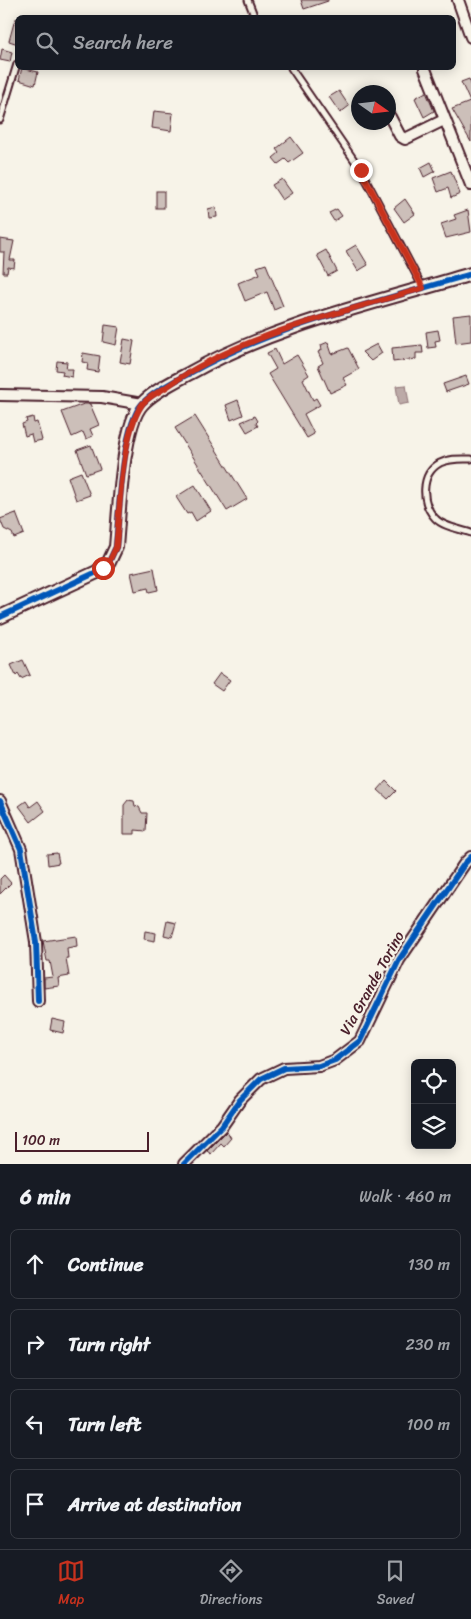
<!DOCTYPE html>
<html lang="en">
<head>
<meta charset="utf-8">
<style>
	body { margin:0; font-family:Sriracha,sans-serif; background:#242831; color:#f1f3f6 }
	.controls { position:absolute; right:15px; bottom:15px; display:grid; overflow:hidden; border-radius:8px; box-shadow:0 2px 12px #0003 }
	.controls button { width:45px; height:45px; display:grid; place-items:center; padding:0; border:0; border-bottom:1px solid #363941; background:#171b24; color:#f1f3f6; font:25px sans-serif }
	.compass { position:absolute; left:351px; top:85px; width:45px; height:45px; border-radius:50%; background:#171b24; box-shadow:0 2px 12px #0003; rotate:104deg }
	.scale { position:absolute; left:15px; bottom:12px; width:134px; box-sizing:border-box; padding-left:5px; border:2px solid #4a1f2b; border-top:0; font-size:14px; line-height:18px; white-space:nowrap; color:#4a1f2b; -webkit-text-stroke:4px #f7f3e8; paint-order:stroke }
	.stop { position:absolute; width:15px; height:15px; margin:-11px; border:4px solid #c8321e; border-radius:50%; background:#fff }
	.stop.end { background:#c8321e; border-color:#fff; box-shadow:0 1px 5px #0008 }
	.list { margin:0; padding:0; list-style:none }
	h2 { display:flex; justify-content:space-between; align-items:center; height:65px; margin:0; padding:0 20px; font-size:21px }
	h2 small { font-size:16px; font-weight:400; color:#9ea1a6 }
	.list li { display:grid; grid-template-columns:32px 1fr auto; gap:15px; align-items:center; box-sizing:border-box; height:70px; margin:0 10px 10px; padding:0 10px; border:1px solid #363941; border-radius:8px }
	.list b { display:block; font-size:19px; white-space:nowrap }
	.list em { font-size:16px; font-style:normal; color:#9ea1a6 }
	.icon { flex:none; width:28px; height:28px; fill:none; stroke:currentColor; stroke-width:2; stroke-linecap:round; stroke-linejoin:round }
	.map { position:relative; flex:none; width:471px; height:1164px; overflow:hidden }
	.search { position:absolute; background:#171b24; box-shadow:0 2px 12px #0003; left:15px; right:15px; top:15px; height:55px; display:flex; align-items:center; gap:12px; box-sizing:border-box; padding:0 18px; border-radius:8px; color:#9ea1a6; font-size:19px }
	.sheet { height:385px; background:#171b24 }
	nav { display:flex; justify-content:space-around; align-items:center; box-sizing:border-box; height:70px; border-top:1px solid #363941; background:#171b24; font-size:14px; color:#9ea1a6 }
	nav a { display:grid; justify-items:center; gap:2px }
	nav .on { color:#c8321e }
	.map>svg:first-child { display:block }
</style>
</head>
<body>
<div class="map">
<svg width="471" height="1164" viewBox="0 0 471 1164">
	<rect width="100%" height="100%" fill="#f7f3e8"/>
	<filter id="ink" filterUnits="userSpaceOnUse"><feTurbulence type="fractalNoise" baseFrequency=".02" numOctaves="2"/><feDisplacementMap in="SourceGraphic" scale="10" xChannelSelector="R" yChannelSelector="G"/><feConvolveMatrix kernelMatrix="1 2 1 2 8 2 1 2 1" color-interpolation-filters="sRGB"/></filter>
	<g filter="url(#ink)">
		<path fill="#bcaaa7" stroke="#8e7275" d="M406 385 409 403 399 405 396 386Z"/>
		<g fill="#ccbfb9" stroke="#4a1f2b">
			<path d="M301 0H328V1L304 9Z"/>
			<path d="M15 19H18V44L9 41Z"/>
			<path d="M2 49 12 52 10 62 0 60Z"/>
			<path d="M22 68 38 72 35 85 19 80Z"/>
			<path d="M469 79 471 84V142L452 109 470 102 461 82Z"/>
			<path d="M339 91 349 106 340 113 329 97Z"/>
			<path d="M426 92 434 111 424 117 415 98Z"/>
			<path d="M154 111 173 113 171 131 152 128Z"/>
			<path d="M291 137 303 153 289 163 285 159 278 164 273 158 279 153 276 149Z"/>
			<path d="M431 162 435 171 424 177 420 168Z"/>
			<path d="M451 171 460 194 451 198 448 188 438 192 433 178Z"/>
			<path d="M282 179 292 193 282 200 272 185Z"/>
			<rect x="156" y="191" width="8" height="17"/>
			<path d="M405 199 415 214 404 222 394 208Z"/>
			<path d="M216 207 217 217 209 218 208 209Z"/>
			<path d="M337 209 342 216 334 221 329 213Z"/>
			<path d="M468 210 471 232 446 238 441 224 456 219 454 215Z"/>
			<path d="M0 239 14 241 10 260H15L14 268 8 267 7 273H3L4 252H0Z"/>
			<path d="M356 245 368 265 358 271 346 251Z"/>
			<path d="M326 250 337 271 328 276 317 255Z"/>
			<path d="M266 264 283 306 274 310 267 292 245 301 238 283 260 274 257 267Z"/>
			<path d="M471 314V341L456 343 453 316Z"/>
			<path d="M105 325 119 327 116 345 103 342Z"/>
			<path d="M438 330 440 340 435 341 436 347 428 348 426 332Z"/>
			<path d="M124 339 134 341 130 364 120 362Z"/>
			<path d="M328 342 332 354 348 348 359 369 343 378 347 385 330 393 318 366 323 363 318 352 322 350 321 345Z"/>
			<path d="M377 344 382 353 371 361 362 352Z"/>
			<path d="M422 345 423 353H416V359L393 362 392 348Z"/>
			<path d="M275 349 282 364 297 355 309 375 303 379 313 400 316 398 320 405 304 414 314 434 307 438 268 374 276 369 267 353Z"/>
			<path d="M83 353 100 356 98 372 87 370 88 363 82 362Z"/>
			<path d="M57 361 67 362 66 369H73L72 377 62 375 63 371 56 370Z"/>
			<path d="M466 376 469 384 446 392 443 384Z"/>
			<path d="M238 400 243 415 231 420 226 405Z"/>
			<path d="M84 404H90L99 425 90 429 93 436 86 439 83 432 72 437 62 412Z"/>
			<path d="M195 416 247 499 227 511 175 428Z"/>
			<path d="M255 416 258 421 256 423 258 426 247 432 241 422Z"/>
			<path d="M33 417 34 423 37 422 42 440 33 442 31 434 25 436 22 424 27 422 26 419Z"/>
			<path d="M91 445 100 469 86 474 77 450Z"/>
			<path d="M81 472 90 495 76 500 68 477Z"/>
			<path d="M195 485 211 511 196 521 191 512 187 514 176 497Z"/>
			<path d="M16 513 24 534 14 538 12 533 4 529 0 519Z"/>
			<path d="M154 568 158 590 149 592 148 588 135 591 131 573Z"/>
			<path d="M23 660 30 675 21 679 18 674 16 676 11 665Z"/>
			<path d="M220 673 230 680 222 691 212 684Z"/>
			<path d="M386 781 396 791 388 799 378 790Z"/>
			<path d="M128 800 134 801 135 806 139 807 142 813H147L146 831 135 830V834H124V805Z"/>
			<path d="M26 801 30 807 38 801 45 811 31 822 19 806Z"/>
			<path d="M57 853 59 863 48 865 47 854Z"/>
			<path d="M4 875 11 883 0 894V879Z"/>
			<path d="M167 921 176 923 172 937 164 935Z"/>
			<path d="M145 931 156 933 155 941 144 939Z"/>
			<path d="M76 936 77 946 67 948 68 958H66L69 976 58 978 59 986 44 988V978L53 977 50 961H47L43 941Z"/>
			<path d="M52 1019 65 1022 63 1033 50 1030Z"/>
			<path d="M227 1131 231 1138 224 1146 221 1143 211 1154 207 1151Z"/>
		</g>
		<g fill="none" stroke-linecap="round" stroke-linejoin="round">
			<defs>
				<g id="service">
					<path d="M248 0 255 18"/>
					<path d="M291 68 361 170 423 288"/>
					<path d="M0 120 17 64"/>
					<path d="M471 459C461 459 450 458 440 463 420 474 421 503 435 518 443 527 460 529 471 533"/>
				</g>
				<g id="minor">
					<path d="M458 0 471 37"/>
					<path d="M425 69 471 185"/>
					<path d="M390 117 400 136 405 139 444 120"/>
					<path d="M0 395 102 397 142 404"/>
					<path d="M0 801 21 849 36 942 38 1001"/>
					<path d="M184 1164 222 1126 240 1100 261 1079 284 1068 319 1066 335 1060 360 1041 399 960 465 863 471 857"/>
				</g>
				<path id="tertiary" d="M0 617 97 572 109 562 116 547C119 516 122 425 142 404 154 391 175 381 190 373 277 324 376 303 471 274"/>
			</defs>
			<use href="#service" stroke="#4a1f2b" stroke-width="9"/>
			<use href="#minor" stroke="#4a1f2b" stroke-width="14"/>
			<use href="#tertiary" stroke="#4a1f2b" stroke-width="16"/>
			<use href="#service" stroke="#f7f3e8" stroke-width="5"/>
			<use href="#minor" stroke="#f7f3e8" stroke-width="10"/>
			<use href="#tertiary" stroke="#f7f3e8" stroke-width="12"/>
			<defs>
				<g id="cycleway">
					<path d="M0 617 97 572 109 562 116 547C119 516 122 425 142 404 154 391 175 381 190 373 277 324 376 303 471 274"/>
					<path d="M0 801 21 849 36 942 38 1001"/>
					<path d="M184 1164 222 1126 240 1100 261 1079 284 1068 319 1066 335 1060 360 1041 399 960 465 863 471 857"/>
				</g>
			</defs>
			<use href="#cycleway" stroke="#f7f3e8" stroke-width="9"/>
			<use href="#cycleway" stroke="#0057b8" stroke-width="6"/>
		</g>
	</g>
	<g fill="none" stroke-linecap="round" stroke-linejoin="round" filter="url(#ink)">
		<path stroke="#c8321e" stroke-width="6" d="M103 568 109 562 116 547C120 509 121 437 141 406 146 398 157 393 165 388 241 334 335 315 423 288L361 170"/>
	</g>
	<g text-anchor="middle" stroke-width="4.5" stroke-linejoin="round" paint-order="stroke">
		<g font-size="15" fill="#4a1f2b" stroke="#f7f3e8">
			<text transform="translate(372 983) rotate(-61)" y="5">Via Grande Torino</text>
		</g>
	</g>
</svg>
<div class="controls">
<button><svg class="icon" aria-label="locate" viewBox="0 0 24 24"><circle cx="12" cy="12" r="6"/><path d="M12 2v4M12 18v4M2 12h4M18 12h4"/></svg></button>
<button><svg class="icon" aria-label="layers" viewBox="0 0 24 24"><path d="M12 4l9 5-9 5-9-5zM3 14l9 5 9-5"/></svg></button>
</div>
<svg class="compass" viewBox="-18 -18 36 36"><path d="M0-13l5 13h-10z" fill="#e53935"/><path d="M0 13l5-13h-10z" fill="#9ea1a6"/></svg>
<div class="scale">100 m</div>
<div class="stop" style="left:103px;top:568px"></div>
<div class="stop end" style="left:361px;top:170px"></div>
<div class="search"><svg class="icon" aria-label="search" viewBox="0 0 24 24"><circle cx="10" cy="10" r="6"/><path d="M15 15l6 6"/></svg>Search here</div>
</div>
<section class="sheet">
<h2>6 min<small>Walk · 460 m</small></h2>
<ul class="list">
<li><svg class="icon" aria-label="ahead" viewBox="0 0 24 24"><path d="M12 20V5M6 11l6-6 6 6"/></svg><div><b>Continue</b></div><em>130 m</em></li>
<li><svg class="icon" aria-label="right" viewBox="0 0 24 24"><path d="M7 20v-9h11M14 6l5 5-5 5"/></svg><div><b>Turn right</b></div><em>230 m</em></li>
<li><svg class="icon" aria-label="left" viewBox="0 0 24 24"><path d="M17 20v-9H6M10 6l-5 5 5 5"/></svg><div><b>Turn left</b></div><em>100 m</em></li>
<li><svg class="icon" aria-label="arrive" viewBox="0 0 24 24"><path d="M6 21V4h12l-3 4 3 4H6"/></svg><div><b>Arrive at destination</b></div></li>
</ul>
</section>
<nav>
<a class="on"><svg class="icon" aria-label="map" viewBox="0 0 24 24"><path d="M3 6l6-2 6 2 6-2v14l-6 2-6-2-6 2zM9 4v14M15 6v14"/></svg>Map</a>
<a><svg class="icon" aria-label="directions" viewBox="0 0 24 24"><path d="M12 3l9 9-9 9-9-9zM9 14v-3h6M13 9l2 2-2 2"/></svg>Directions</a>
<a><svg class="icon" aria-label="saved" viewBox="0 0 24 24"><path d="M7 4h10v16l-5-4-5 4z"/></svg>Saved</a>
</nav>
</body>
</html>
